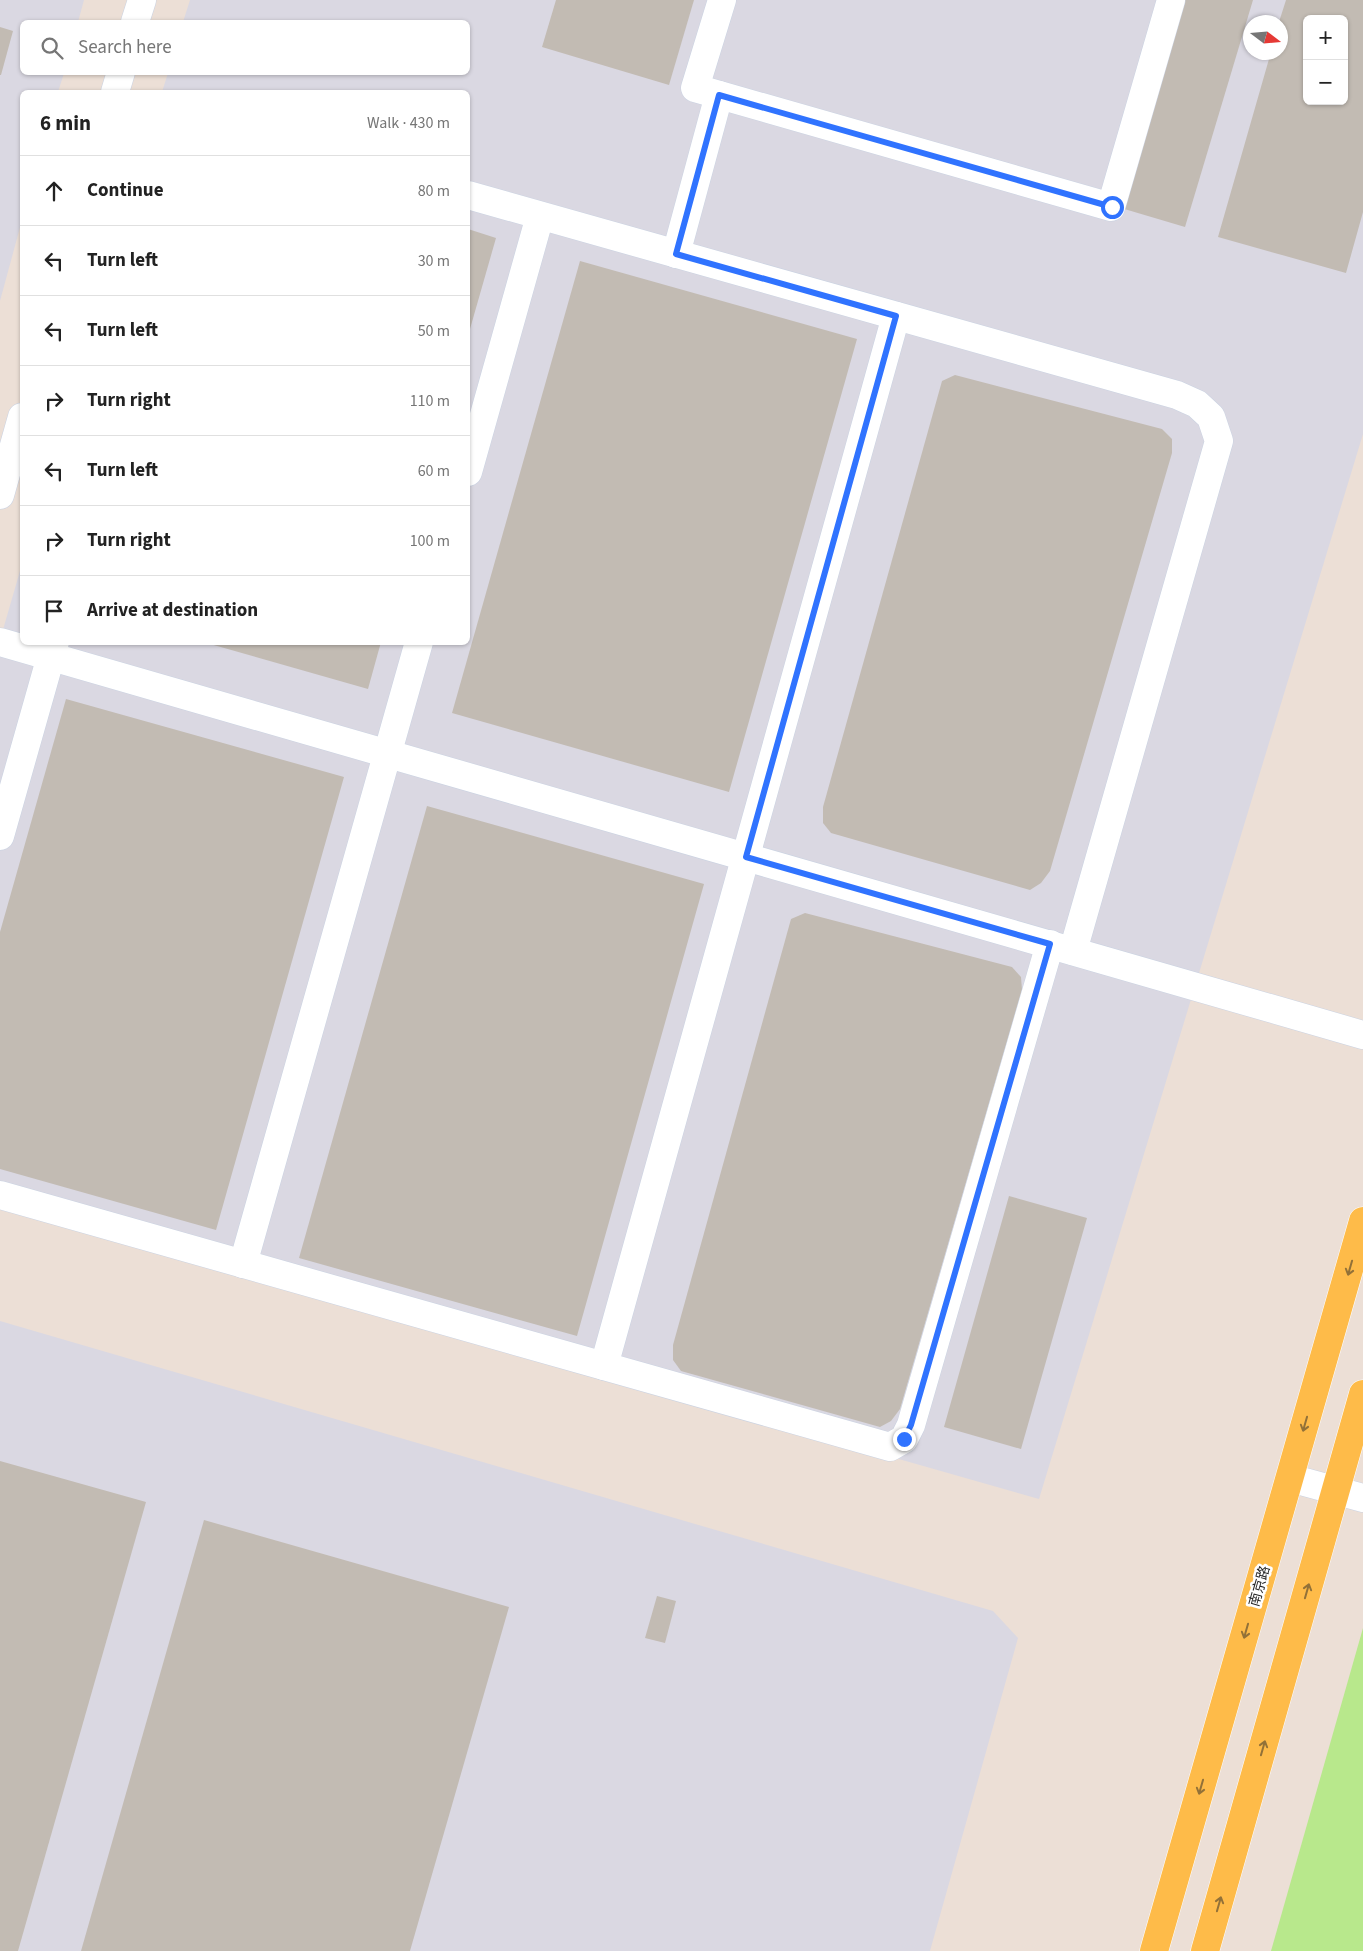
<!DOCTYPE html>
<html lang="en">
<head>
<meta charset="utf-8">
<style>
	body { margin:0; font-family:"Source Sans 3","Noto Sans SC",sans-serif; background:#f6f6f6; color:#222 }
	.controls { position:absolute; right:15px; top:15px; display:grid; overflow:hidden; border-radius:8px; box-shadow:0 1px 4px #0004 }
	.controls button { width:45px; height:45px; display:grid; place-items:center; padding:0; border:0; border-bottom:1px solid #e0e0e0; background:#fff; color:#222; font:25px sans-serif }
	.compass { position:absolute; left:1243px; top:15px; width:45px; height:45px; border-radius:50%; background:#fff; box-shadow:0 1px 4px #0004; rotate:106deg }
	.stop { position:absolute; width:15px; height:15px; margin:-11px; border:4px solid #3073ff; border-radius:50%; background:#fff }
	.stop.end { background:#3073ff; border-color:#fff; box-shadow:0 1px 5px #0008 }
	.list { margin:0; padding:0; list-style:none }
	h2 { display:flex; justify-content:space-between; align-items:center; height:65px; margin:0; padding:0 20px; font-size:21px }
	h2 small { font-size:16px; font-weight:400; color:#767676 }
	.list li { display:grid; grid-template-columns:32px 1fr auto; gap:15px; align-items:center; box-sizing:border-box; height:70px; padding:0 20px; border-top:1px solid #e0e0e0 }
	.list b { display:block; font-size:19px; white-space:nowrap }
	.list em { font-size:16px; font-style:normal; color:#767676 }
	.icon { flex:none; width:28px; height:28px; fill:none; stroke:currentColor; stroke-width:2; stroke-linecap:round; stroke-linejoin:round }
	.map { position:relative; flex:none; width:1363px; height:1951px; overflow:hidden }
	.search { position:absolute; background:#fff; box-shadow:0 1px 4px #0004; left:20px; top:20px; width:450px; height:55px; display:flex; align-items:center; gap:12px; box-sizing:border-box; padding:0 18px; border-radius:8px; color:#767676; font-size:19px }
	.panel { position:absolute; background:#fff; box-shadow:0 1px 4px #0004; left:20px; top:90px; width:450px; height:555px; border-radius:8px }
	.map>svg:first-child { display:block }
</style>
</head>
<body>
<div class="map">
<svg width="1363" height="1951" viewBox="0 0 1363 1951">
	<rect width="100%" height="100%" fill="#ecdfd6"/>
	<g fill="#dad8e2" fill-rule="evenodd">
		<path d="M0 0H84L78 22H22V72L64 73 58 92H22V220L0 301Z"/>
		<path d="M190 0H1363V434L1039 1499 0 1203V640L22 564V642H468V92H162L168 73 468 72V22H183ZM1307 19H1344V101H1307ZM1250 22H1280V52H1250Z"/>
		<path d="M0 1321 993 1611 1018 1638 930 1951H0Z"/>
	</g>
	<path fill="#b8e88c" d="M1363 1628V1951H1271Z"/>
	<g fill="#c2bbb3" fill-rule="evenodd">
		<path d="M556 0H694L669 85 542 47Z"/>
		<path d="M1183 0H1253L1185 227 1121 208Z"/>
		<path d="M1286 0H1363V212L1346 273 1218 237 1271 52H1280L1279 22ZM1307 19H1344V101H1307Z"/>
		<path d="M0 27 13 31 1 75H0Z"/>
		<path d="M468 229 496 238 468 336Z"/>
		<path d="M580 261 857 339 729 792 452 713Z"/>
		<path d="M955 375 1162 429 1172 439V453L1050 871 1041 883 1030 890 831 833 823 823V807L942 381Z"/>
		<path d="M203 642H381L368 689Z"/>
		<path d="M66 699 344 777 216 1230 0 1169V932Z"/>
		<path d="M427 806 704 884 577 1336 299 1258Z"/>
		<path d="M805 913 1012 967 1021 977 1022 990 900 1409 891 1421 880 1427 681 1371 673 1360V1345L791 919Z"/>
		<path d="M1009 1196 1087 1218 1021 1449 944 1427Z"/>
		<path d="M0 1461 146 1502 18 1951H0Z"/>
		<path d="M204 1520 509 1607 410 1951H81Z"/>
		<path d="M657 1596 676 1601 665 1643 645 1638Z"/>
	</g>
	<g fill="none" stroke-linecap="round" stroke-linejoin="round">
		<defs>
			<g id="minor">
				<path d="M722 0 695 88 1111 207 1171 0"/>
				<path d="M135 22 142 0"/>
				<path d="M115 92 121 72"/>
				<path d="M468 195 1177 395 1197 404 1211 417 1219 441 1073 951"/>
				<path d="M676 254 719 95"/>
				<path d="M468 472 540 216"/>
				<path d="M0 495 22 417"/>
				<path d="M0 642 1363 1035"/>
				<path d="M0 836 55 642"/>
				<path d="M0 1195 890 1447 904 1439 911 1425 1050 944"/>
				<path d="M243 1264 419 642"/>
				<path d="M604 1366 896 316"/>
				<path d="M1290 1478 1363 1498"/>
			</g>
			<g id="major">
				<path d="M1154 1951 1363 1221"/>
				<path d="M1205 1951 1363 1394"/>
			</g>
		</defs>
		<use href="#minor" stroke="#cbd3e2" stroke-width="29"/>
		<use href="#major" stroke="#fff" stroke-width="29"/>
		<use href="#minor" stroke="#fff" stroke-width="28"/>
		<use href="#major" stroke="#febb49" stroke-width="28"/>
	</g>
	<defs><path id="oneway-shaft" d="M-6 0H5M1.5-3L5.5 0L1.5 3" fill="none" stroke-width="1.6" stroke-linecap="round" stroke-linejoin="round" transform="scale(1.25)"/></defs>
	<g stroke="#927138">
		<use href="#oneway-shaft" transform="translate(1350 1268) rotate(106)"/>
		<use href="#oneway-shaft" transform="translate(1305 1424) rotate(106)"/>
		<use href="#oneway-shaft" transform="translate(1307 1591) rotate(-74)"/>
		<use href="#oneway-shaft" transform="translate(1246 1631) rotate(106)"/>
		<use href="#oneway-shaft" transform="translate(1263 1748) rotate(-74)"/>
		<use href="#oneway-shaft" transform="translate(1201 1787) rotate(106)"/>
		<use href="#oneway-shaft" transform="translate(1219 1904) rotate(-74)"/>
	</g>
	<g fill="none" stroke-linecap="round" stroke-linejoin="round">
		<path stroke="#3073ff" stroke-width="6" d="M904 1439 911 1425 1050 944 746 857 896 316 676 254 719 95 1112 207"/>
	</g>
	<g text-anchor="middle" stroke-width="5" stroke-linejoin="round" paint-order="stroke">
		<g font-size="14" fill="#272727" stroke="#fff">
			<text transform="translate(1259 1586) rotate(-74)" y="5">南京路</text>
		</g>
	</g>
</svg>
<div class="controls">
<button>+</button>
<button>−</button>
</div>
<svg class="compass" viewBox="-18 -18 36 36"><path d="M0-13l5 13h-10z" fill="#e53935"/><path d="M0 13l5-13h-10z" fill="#767676"/></svg>
<div class="stop" style="left:1112px;top:207px"></div>
<div class="stop end" style="left:904px;top:1439px"></div>
<div class="search"><svg class="icon" aria-label="search" viewBox="0 0 24 24"><circle cx="10" cy="10" r="6"/><path d="M15 15l6 6"/></svg>Search here</div>
<section class="panel">
<h2>6 min<small>Walk · 430 m</small></h2>
<ul class="list">
<li><svg class="icon" aria-label="ahead" viewBox="0 0 24 24"><path d="M12 20V5M6 11l6-6 6 6"/></svg><div><b>Continue</b></div><em>80 m</em></li>
<li><svg class="icon" aria-label="left" viewBox="0 0 24 24"><path d="M17 20v-9H6M10 6l-5 5 5 5"/></svg><div><b>Turn left</b></div><em>30 m</em></li>
<li><svg class="icon" aria-label="left" viewBox="0 0 24 24"><path d="M17 20v-9H6M10 6l-5 5 5 5"/></svg><div><b>Turn left</b></div><em>50 m</em></li>
<li><svg class="icon" aria-label="right" viewBox="0 0 24 24"><path d="M7 20v-9h11M14 6l5 5-5 5"/></svg><div><b>Turn right</b></div><em>110 m</em></li>
<li><svg class="icon" aria-label="left" viewBox="0 0 24 24"><path d="M17 20v-9H6M10 6l-5 5 5 5"/></svg><div><b>Turn left</b></div><em>60 m</em></li>
<li><svg class="icon" aria-label="right" viewBox="0 0 24 24"><path d="M7 20v-9h11M14 6l5 5-5 5"/></svg><div><b>Turn right</b></div><em>100 m</em></li>
<li><svg class="icon" aria-label="arrive" viewBox="0 0 24 24"><path d="M6 21V4h12l-3 4 3 4H6"/></svg><div><b>Arrive at destination</b></div></li>
</ul>
</section>
</div>
</body>
</html>
